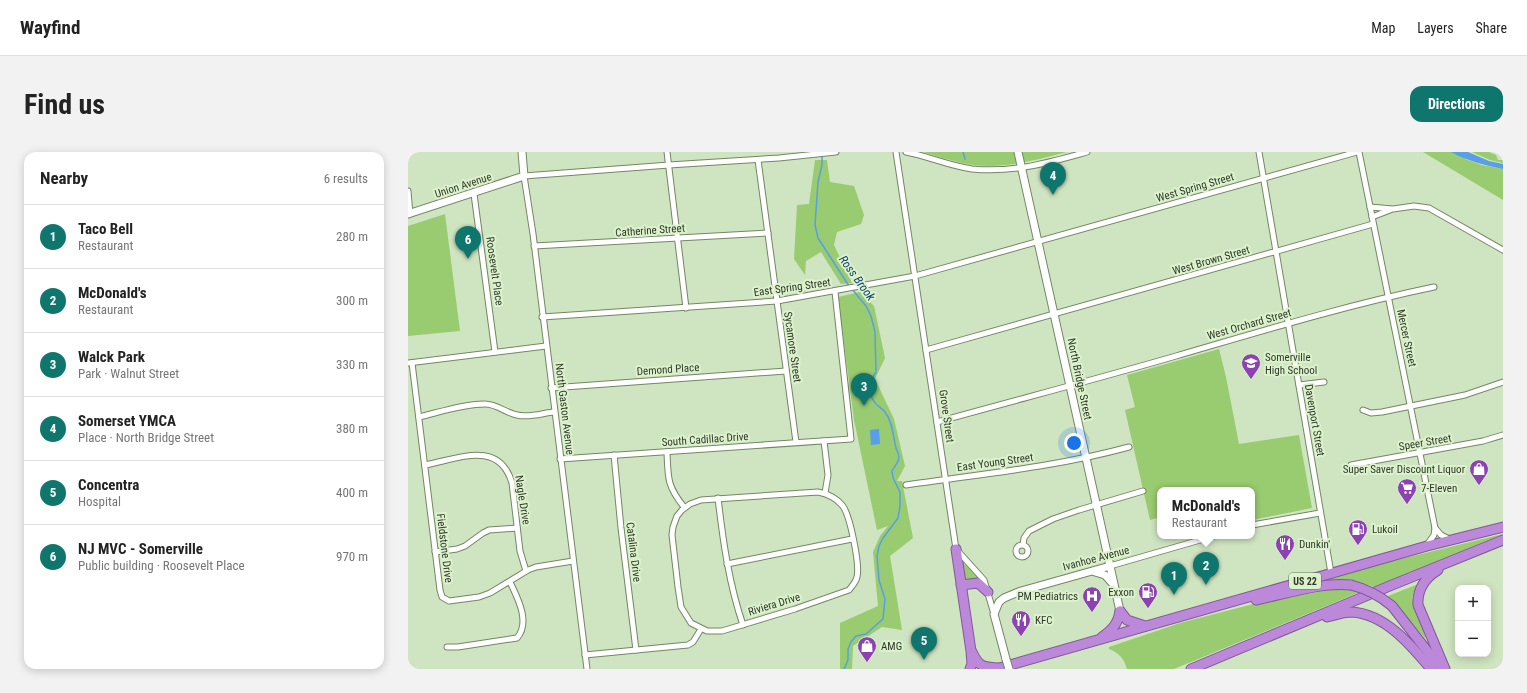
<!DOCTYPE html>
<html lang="en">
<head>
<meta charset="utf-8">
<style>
	body { margin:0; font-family:"Roboto Condensed",sans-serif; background:#f2f2f2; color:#222 }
	.controls { position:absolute; right:12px; bottom:12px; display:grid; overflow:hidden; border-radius:8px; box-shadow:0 2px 10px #0003 }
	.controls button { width:36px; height:36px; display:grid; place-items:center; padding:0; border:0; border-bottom:1px solid #e0e0e0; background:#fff; color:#222; font:20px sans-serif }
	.you { position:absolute; left:666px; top:291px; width:14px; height:14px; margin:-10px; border:3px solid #fff; border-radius:50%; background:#1a73e8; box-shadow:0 0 0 6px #1a73e833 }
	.badge { display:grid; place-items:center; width:26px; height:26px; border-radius:50%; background:#0f766e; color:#fff; font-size:13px; font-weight:700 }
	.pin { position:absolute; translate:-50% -33px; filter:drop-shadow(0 1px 2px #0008) }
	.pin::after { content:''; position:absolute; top:21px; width:14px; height:12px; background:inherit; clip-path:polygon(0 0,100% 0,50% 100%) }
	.popup { position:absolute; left:749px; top:335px; width:98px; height:52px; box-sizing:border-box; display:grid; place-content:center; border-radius:8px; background:#fff; filter:drop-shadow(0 1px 3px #0005); font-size:13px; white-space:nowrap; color:#767676 }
	.popup b { font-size:15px; color:#222 }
	.popup::after { content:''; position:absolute; left:50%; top:100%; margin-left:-8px; border:8px solid transparent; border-top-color:#fff }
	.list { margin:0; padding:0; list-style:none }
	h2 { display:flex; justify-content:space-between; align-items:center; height:52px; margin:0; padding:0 16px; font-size:17px }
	h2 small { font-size:13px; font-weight:400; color:#767676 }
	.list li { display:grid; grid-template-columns:26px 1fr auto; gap:12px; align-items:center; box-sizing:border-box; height:64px; padding:0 16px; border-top:1px solid #e0e0e0 }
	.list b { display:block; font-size:15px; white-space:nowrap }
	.list p { margin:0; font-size:13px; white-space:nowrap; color:#767676 }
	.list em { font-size:13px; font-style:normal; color:#767676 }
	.map { position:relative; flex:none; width:1095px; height:517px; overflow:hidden; border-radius:12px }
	header { display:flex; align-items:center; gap:24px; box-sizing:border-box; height:56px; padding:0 20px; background:#fff; border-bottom:1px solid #e0e0e0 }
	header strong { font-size:19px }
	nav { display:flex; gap:22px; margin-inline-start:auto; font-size:14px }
	.intro { display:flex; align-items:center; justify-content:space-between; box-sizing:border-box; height:96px; padding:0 24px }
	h1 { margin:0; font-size:28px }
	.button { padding:10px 18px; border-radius:12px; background:#0f766e; color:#fff; font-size:14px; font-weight:700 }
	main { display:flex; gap:24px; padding:0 24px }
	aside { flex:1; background:#fff; border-radius:12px; box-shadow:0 2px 10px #0003 }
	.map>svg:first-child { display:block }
</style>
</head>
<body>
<header>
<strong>Wayfind</strong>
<nav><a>Map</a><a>Layers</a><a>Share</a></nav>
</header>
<div class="intro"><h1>Find us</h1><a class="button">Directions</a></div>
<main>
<aside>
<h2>Nearby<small>6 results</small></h2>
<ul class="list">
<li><span class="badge">1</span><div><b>Taco Bell</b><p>Restaurant</p></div><em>280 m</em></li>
<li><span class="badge">2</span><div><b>McDonald's</b><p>Restaurant</p></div><em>300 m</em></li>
<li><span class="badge">3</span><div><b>Walck Park</b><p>Park · Walnut Street</p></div><em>330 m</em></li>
<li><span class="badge">4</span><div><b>Somerset YMCA</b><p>Place · North Bridge Street</p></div><em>380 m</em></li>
<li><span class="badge">5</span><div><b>Concentra</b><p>Hospital</p></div><em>400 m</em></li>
<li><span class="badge">6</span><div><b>NJ MVC - Somerville</b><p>Public building · Roosevelt Place</p></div><em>970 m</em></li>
</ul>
</aside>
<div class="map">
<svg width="1095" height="517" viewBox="0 0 1095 517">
	<rect width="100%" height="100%" fill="#cfe4c0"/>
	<g fill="#99cb70">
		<path d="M515 0H659C625 9 589 19 554 11 541 8 528 4 515 0Z"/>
		<path d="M1015 0H1054L1057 7 1074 13 1095 17V48Z"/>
		<path d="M1064 0H1081L1088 3 1090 8H1095V11L1082 8Z"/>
		<path d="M407 8H419L422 30 446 34 456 63 453 72 429 80 426 93 444 131 433 132 413 100 398 109 397 123 386 107 389 53 401 52Z"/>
		<path d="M37 62 52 179 0 184V74Z"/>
		<path d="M452 140 466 154 477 206 467 227 486 267 497 314 489 329H494L505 386 482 404 494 478 474 475 445 494 444 517H432V471L470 454 465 400 472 384 480 374 469 378 446 268 430 145Z"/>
		<path d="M811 197 818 225 831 292 891 283 904 356 844 368V338H752V365L742 368 717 258 727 255 719 223Z"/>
		<path d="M1095 382V383L966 435 943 428 914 429 956 416Z"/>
		<path d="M554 410 573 427H556Z"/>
		<path d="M1008 433 1004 446 1018 487 980 444Z"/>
		<path d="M934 436 952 440 766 517H719C716 506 711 501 701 497V495L772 471 853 450Z"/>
	</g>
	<g fill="#589ee9">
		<path d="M1043 0H1060L1081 9 1095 12V17C1076 13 1060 9 1043 0Z"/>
		<path d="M471 277 472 292 463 293 462 278Z"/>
	</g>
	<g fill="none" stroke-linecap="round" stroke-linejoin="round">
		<g stroke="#589ee9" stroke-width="1.5">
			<path d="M555 0 557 7"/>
			<path d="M414 2V13L410 30 407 73 410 86 441 134"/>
			<path d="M436 517 440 508V497L443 490 448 484 458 482 475 467 477 447 471 428 469 404 471 394 475 386 490 366 492 354V340L485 326 484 319C486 315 491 310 491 305 491 302 489 299 488 296 485 285 485 270 477 260 475 257 471 255 468 252 459 242 461 230 468 220L467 180 463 164 458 154 444 137"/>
		</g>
		<defs>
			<g id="minor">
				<path d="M259 0 278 156"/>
				<path d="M488 0 548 397 576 428 586 462"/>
				<path d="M498 0C520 4 541 14 564 17 606 21 639 11 679 0"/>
				<path d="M851 0 923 421"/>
				<path d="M951 0 1027 376 1026 383 1019 393"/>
				<path d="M350 8 388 290"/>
				<path d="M0 39 2 62"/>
				<path d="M66 42 87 200"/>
				<path d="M962 55 985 57 1006 54 1021 56 1095 98"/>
				<path d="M964 65 982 58"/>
				<path d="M126 94 360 81"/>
				<path d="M134 165 369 149 507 124 949 0"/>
				<path d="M518 198 965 72"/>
				<path d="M0 211 138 194"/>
				<path d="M4 211 32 438 34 445 41 449 71 445 82 441 120 418 128 415 165 409"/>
				<path d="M891 233 916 230"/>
				<path d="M143 236 378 219"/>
				<path d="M955 258 963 261 974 260 1057 243 1095 230"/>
				<path d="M11 265C32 260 55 252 77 252 89 252 98 261 109 263 121 266 135 261 146 260"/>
				<path d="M529 270C608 248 689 227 768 204 854 179 939 153 1026 135"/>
				<path d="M416 289 420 323 417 341"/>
				<path d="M259 300C260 326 259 334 276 355"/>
				<path d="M206 303 213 376 228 498"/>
				<path d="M152 307 443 287 427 140"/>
				<path d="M17 313C50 307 91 287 104 331L112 399 118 419"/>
				<path d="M943 313 1075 289 1095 283"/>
				<path d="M498 333C573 322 648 315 721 295"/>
				<path d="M410 340C420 342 428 346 434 353 442 362 452 413 449 425 448 430 444 434 441 438L387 457 314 479H299L283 471 273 455 270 435 264 383 265 375 269 364 274 358 282 352 293 348Z"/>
				<path d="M310 346C315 389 321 432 335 473"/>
				<path d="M844 373 912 361"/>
				<path d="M1027 376 1033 383 1041 387"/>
				<path d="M615 393 616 386 621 379 645 367 671 358 735 339"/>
				<circle cx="614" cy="399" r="6"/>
				<path d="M27 400 49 397 57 394 75 381 81 378 109 376"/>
				<path d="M319 412 444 387"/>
				<path d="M702 414 806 384"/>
				<path d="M39 495H50L109 486C123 470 109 445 102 430"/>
				<path d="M177 503 280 493 285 490 293 477"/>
				<path d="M179 517 125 82 116 24 261 13 371 6 428 0"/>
			</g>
			<g id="tertiary">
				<path d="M610 0 712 459"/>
				<path d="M0 62 116 24 114 0"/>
				<path d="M687 420 697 423 705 432"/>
				<path d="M598 507 586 462 591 450 596 446 613 439 702 414"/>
			</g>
			<g id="trunk">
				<path d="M548 397 563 499 564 512 562 517"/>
				<path d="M1030 418C1017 426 1009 437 1010 453L1037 517"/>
				<path d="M553 433 570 431 580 440"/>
				<path d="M848 448C877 442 914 430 943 433"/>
				<path d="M984 454 1031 514"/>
				<path d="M712 459 719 468 737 474"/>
				<path d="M919 465C927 463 936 460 944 460 977 462 1003 493 1023 517"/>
				<path d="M694 485C704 478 710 472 712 459"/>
				<path d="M564 500C571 515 575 515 590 516"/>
				<path d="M588 517 1019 394 1095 375"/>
				<path d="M783 517 984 433 1095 388"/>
			</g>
		</defs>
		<use href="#minor" stroke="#748765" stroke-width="7"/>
		<use href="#tertiary" stroke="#748765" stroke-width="9"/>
		<use href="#trunk" stroke="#815996" stroke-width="11"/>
		<use href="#minor" stroke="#fff" stroke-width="5"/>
		<use href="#tertiary" stroke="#fff" stroke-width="7"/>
		<use href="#trunk" stroke="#bc88da" stroke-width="9"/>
		<defs>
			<path id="tertiary-bridge" d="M598 507 601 517"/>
			<path id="trunk-bridge" d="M943 433C959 437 971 443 984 454"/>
		</defs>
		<use href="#tertiary-bridge" stroke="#748765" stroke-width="9" stroke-linecap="butt"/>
		<use href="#trunk-bridge" stroke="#815996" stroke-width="11" stroke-linecap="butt"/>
		<use href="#tertiary-bridge" stroke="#fff" stroke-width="7"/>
		<use href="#trunk-bridge" stroke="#bc88da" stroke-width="9"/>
	</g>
	<defs>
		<symbol id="school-pin" viewBox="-11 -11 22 30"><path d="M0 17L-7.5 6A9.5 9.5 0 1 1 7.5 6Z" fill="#8d42b4" stroke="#dcf2cc"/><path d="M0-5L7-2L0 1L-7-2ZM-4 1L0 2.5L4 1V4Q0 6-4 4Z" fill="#fff"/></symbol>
		<symbol id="shop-pin" viewBox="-11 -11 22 30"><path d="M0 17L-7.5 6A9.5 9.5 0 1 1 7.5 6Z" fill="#8d42b4" stroke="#dcf2cc"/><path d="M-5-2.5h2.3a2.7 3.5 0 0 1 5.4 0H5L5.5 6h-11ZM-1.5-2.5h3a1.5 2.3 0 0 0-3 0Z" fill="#fff"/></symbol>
		<symbol id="supermarket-pin" viewBox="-11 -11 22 30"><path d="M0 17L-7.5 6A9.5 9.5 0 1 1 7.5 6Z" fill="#8d42b4" stroke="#dcf2cc"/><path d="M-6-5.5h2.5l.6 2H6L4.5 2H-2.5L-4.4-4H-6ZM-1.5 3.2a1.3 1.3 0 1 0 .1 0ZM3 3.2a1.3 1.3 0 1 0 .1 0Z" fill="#fff"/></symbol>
		<symbol id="fuel-pin" viewBox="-11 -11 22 30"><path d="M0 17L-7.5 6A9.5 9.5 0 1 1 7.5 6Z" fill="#8d42b4" stroke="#dcf2cc"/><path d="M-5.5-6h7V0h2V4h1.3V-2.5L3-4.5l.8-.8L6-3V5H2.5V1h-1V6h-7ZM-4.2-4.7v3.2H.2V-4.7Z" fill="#fff"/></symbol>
		<symbol id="restaurant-pin" viewBox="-11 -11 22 30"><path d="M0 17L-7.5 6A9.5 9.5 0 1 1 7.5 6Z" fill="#8d42b4" stroke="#dcf2cc"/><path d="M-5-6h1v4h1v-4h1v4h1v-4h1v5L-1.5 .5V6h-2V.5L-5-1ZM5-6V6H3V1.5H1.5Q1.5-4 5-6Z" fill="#fff"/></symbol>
		<symbol id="hospital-pin" viewBox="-11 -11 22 30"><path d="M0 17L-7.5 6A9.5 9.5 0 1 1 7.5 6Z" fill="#8d42b4" stroke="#dcf2cc"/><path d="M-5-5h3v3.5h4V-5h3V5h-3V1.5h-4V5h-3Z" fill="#fff"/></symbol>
	</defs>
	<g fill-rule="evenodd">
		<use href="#school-pin" x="832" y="200" width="22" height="30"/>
		<use href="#shop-pin" x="1060" y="306" width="22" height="30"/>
		<use href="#supermarket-pin" x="988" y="325" width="22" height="30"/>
		<use href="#fuel-pin" x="939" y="366" width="22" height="30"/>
		<use href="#restaurant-pin" x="866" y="381" width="22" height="30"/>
		<use href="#fuel-pin" x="729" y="429" width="22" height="30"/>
		<use href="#hospital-pin" x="673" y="433" width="22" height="30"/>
		<use href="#restaurant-pin" x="602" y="457" width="22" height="30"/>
		<use href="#shop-pin" x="448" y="483" width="22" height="30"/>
	</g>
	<g text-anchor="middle" stroke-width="4" stroke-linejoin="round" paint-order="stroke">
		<rect fill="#dcf2cc" stroke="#64705b" stroke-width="1" x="881" y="421" width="32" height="16" rx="3"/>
		<g font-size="10" font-weight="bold" fill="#30382a">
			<text x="897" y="433">US 22</text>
		</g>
		<g font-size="11" fill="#30382a" stroke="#dcf2cc">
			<text transform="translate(55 33) rotate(-18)" y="4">Union Avenue</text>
			<text transform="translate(787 35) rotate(-16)" y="4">West Spring Street</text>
			<text transform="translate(242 78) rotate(-4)" y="4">Catherine Street</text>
			<text transform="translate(803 108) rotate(-16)" y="4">West Brown Street</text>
			<text transform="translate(87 119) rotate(82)" y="4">Roosevelt Place</text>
			<text transform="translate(384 135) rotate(-8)" y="4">East Spring Street</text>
			<text transform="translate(841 172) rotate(-16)" y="4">West Orchard Street</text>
			<text transform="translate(999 186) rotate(78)" y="4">Mercer Street</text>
			<text transform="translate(385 195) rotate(82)" y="4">Sycamore Street</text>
			<text transform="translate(260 217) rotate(-4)" y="4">Demond Place</text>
			<text transform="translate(672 227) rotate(78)" y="4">North Bridge Street</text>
			<text transform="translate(157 257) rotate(83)" y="4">North Gaston Avenue</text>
			<text transform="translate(539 264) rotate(82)" y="4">Grove Street</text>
			<text transform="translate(907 268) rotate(80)" y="4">Davenport Street</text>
			<text transform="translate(297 287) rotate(-4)" y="4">South Cadillac Drive</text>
			<text transform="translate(1017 290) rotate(-10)" y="4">Speer Street</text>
			<text transform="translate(587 310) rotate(-8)" y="4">East Young Street</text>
			<text transform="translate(115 348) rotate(81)" y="4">Nagle Drive</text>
			<text transform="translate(37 396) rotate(83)" y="4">Fieldstone Drive</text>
			<text transform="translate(226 400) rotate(83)" y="4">Catalina Drive</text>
			<text transform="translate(688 406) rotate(-15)" y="4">Ivanhoe Avenue</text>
			<text transform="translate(366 452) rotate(-17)" y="4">Riviera Drive</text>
		</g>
		<g font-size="11" fill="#30382a" stroke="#dcf2cc" text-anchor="start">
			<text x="857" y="209">Somerville<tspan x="857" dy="13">High School</tspan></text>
			<text x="1057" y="321" text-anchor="end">Super Saver Discount Liquor</text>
			<text x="1013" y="340">7-Eleven</text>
			<text x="964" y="381">Lukoil</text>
			<text x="891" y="396">Dunkin'</text>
			<text x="726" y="444" text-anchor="end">Exxon</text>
			<text x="670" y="448" text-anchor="end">PM Pediatrics</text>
			<text x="627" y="472">KFC</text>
			<text x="473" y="498">AMG</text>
		</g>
		<g font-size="12" font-style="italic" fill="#114272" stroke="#dcf2cc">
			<text transform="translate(449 126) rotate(54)" y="4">Ross Brook</text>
		</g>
	</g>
</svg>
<div class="controls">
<button>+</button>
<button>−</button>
</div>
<div class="you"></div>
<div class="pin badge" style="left:766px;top:443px">1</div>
<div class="pin badge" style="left:798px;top:433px">2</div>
<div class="popup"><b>McDonald's</b>Restaurant</div>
<div class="pin badge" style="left:456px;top:254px">3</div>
<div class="pin badge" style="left:645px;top:43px">4</div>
<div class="pin badge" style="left:516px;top:508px">5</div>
<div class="pin badge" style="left:60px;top:107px">6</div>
</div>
</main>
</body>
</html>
